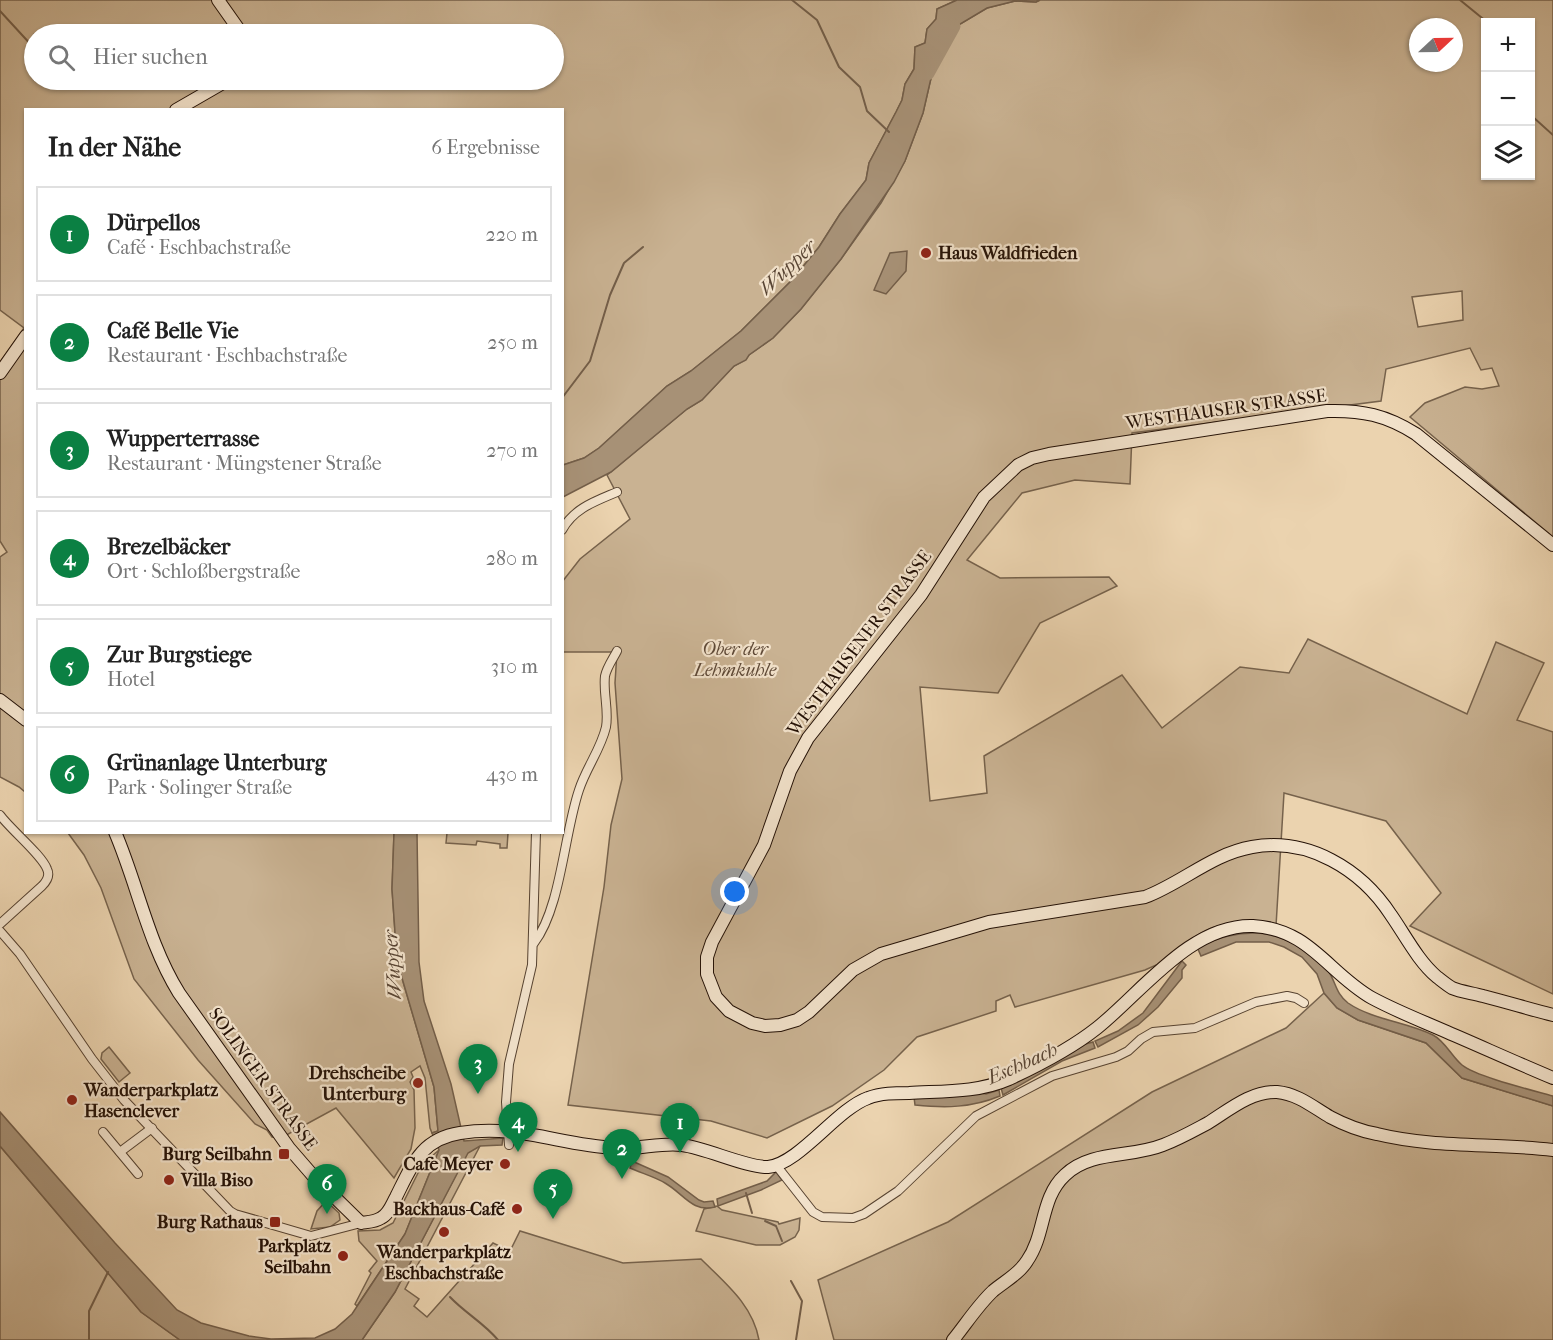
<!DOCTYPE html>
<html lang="de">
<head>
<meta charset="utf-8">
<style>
	body { margin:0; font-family:"IM FELL French Canon",serif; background:#f2f2f2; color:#222 }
	.controls { position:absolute; right:18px; top:18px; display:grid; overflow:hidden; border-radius:0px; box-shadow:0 2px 4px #0004 }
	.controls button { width:54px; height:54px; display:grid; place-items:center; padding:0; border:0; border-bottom:2px solid #e0e0e0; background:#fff; color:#222; font:30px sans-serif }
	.compass { position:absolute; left:1409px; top:18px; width:54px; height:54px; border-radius:50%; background:#fff; box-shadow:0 2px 4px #0004; rotate:68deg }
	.you { position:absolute; left:735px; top:892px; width:21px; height:21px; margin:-15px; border:4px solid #fff; border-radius:50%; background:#1a73e8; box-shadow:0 0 0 9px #1a73e833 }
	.badge { display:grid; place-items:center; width:39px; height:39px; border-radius:50%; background:#0b8043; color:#fff; font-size:20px; font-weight:700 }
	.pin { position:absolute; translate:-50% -50px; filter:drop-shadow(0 2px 3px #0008) }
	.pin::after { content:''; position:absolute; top:32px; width:21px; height:18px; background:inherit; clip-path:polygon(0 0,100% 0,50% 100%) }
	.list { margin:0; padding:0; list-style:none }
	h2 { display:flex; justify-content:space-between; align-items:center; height:78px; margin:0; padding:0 24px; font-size:26px }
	h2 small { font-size:20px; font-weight:400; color:#767676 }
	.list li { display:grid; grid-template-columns:39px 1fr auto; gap:18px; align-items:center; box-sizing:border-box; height:96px; margin:0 12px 12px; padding:0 12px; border:2px solid #e0e0e0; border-radius:0px }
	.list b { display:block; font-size:22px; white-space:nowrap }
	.list p { margin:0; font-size:20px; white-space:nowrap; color:#767676 }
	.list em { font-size:20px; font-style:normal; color:#767676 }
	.icon { flex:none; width:33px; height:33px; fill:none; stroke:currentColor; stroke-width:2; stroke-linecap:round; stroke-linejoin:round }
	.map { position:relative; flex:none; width:1553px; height:1340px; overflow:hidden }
	.search { position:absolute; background:#fff; box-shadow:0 2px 4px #0004; left:24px; top:24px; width:540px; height:66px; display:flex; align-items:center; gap:15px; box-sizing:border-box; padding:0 21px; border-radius:33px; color:#767676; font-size:22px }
	.panel { position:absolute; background:#fff; box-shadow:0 2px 4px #0004; left:24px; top:108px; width:540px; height:726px; border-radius:0px }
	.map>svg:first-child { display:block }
</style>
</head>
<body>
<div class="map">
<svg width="1553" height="1340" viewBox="0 0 1553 1340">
	<rect width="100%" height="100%" fill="#ebd3af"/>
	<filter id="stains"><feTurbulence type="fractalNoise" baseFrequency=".00333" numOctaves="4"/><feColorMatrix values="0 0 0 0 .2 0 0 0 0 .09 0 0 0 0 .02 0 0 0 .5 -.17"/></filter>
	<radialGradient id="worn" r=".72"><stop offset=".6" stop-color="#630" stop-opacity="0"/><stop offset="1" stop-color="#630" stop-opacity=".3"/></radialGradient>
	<g fill="#c9b292" stroke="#76624c" stroke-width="1.5" fill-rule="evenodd">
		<path d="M0 0H957L937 9 936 19 927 29 925 43 915 47 914 69 905 84 902 100 896 112 869 163 866 180 840 214 819 247 792 280 741 331 691 371 667 386 599 448 584 458 563 465 562 110H26L25 792 19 787 0 777V557L7 552 0 541V362L24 328 0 310ZM34 34H554V80H34Z"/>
		<path d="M1040 0H1553V537L1410 417 1425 403 1465 387 1482 389 1499 386 1492 368 1481 370 1470 348 1386 369 1381 401 1132 433 1130 484 1075 480 1022 493 967 560 1000 578 1109 577 1117 586 1040 623 998 693 920 687 930 801 987 793 984 756 1122 675 1162 728 1240 667 1289 673 1308 639 1467 714 1496 642 1544 663 1517 720 1553 732V994L1410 926 1441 893 1386 821 1284 793 1276 926C1261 926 1245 923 1229 924 1200 926 1180 949 1159 967L1156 965 1145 970 1015 1007 1010 995 996 1001V1011L917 1037 884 1070 832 1106 767 1138 711 1121 568 1105 604 887 611 825 622 779 615 683 617 652H563L562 582 580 559 630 519 607 475 687 409 702 400 734 366 745 360 749 355 773 338 801 309 841 259 881 203 905 161 923 113 937 52 955 27 987 8 1015 1 1036 2ZM1486 22H1530V176H1486ZM1418 27H1454V63H1418ZM1462 291 1463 320 1418 327 1412 297Z"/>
		<path d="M68 833H394L392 889 397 961 434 1087 438 1131 432 1133 430 1128 425 1078 420 1066 411 1072 413 1077 410 1082 414 1090 415 1128 411 1149 394 1178 336 1108 281 1138 272 1137 267 1130 255 1124 198 1060 134 979 101 888 84 855Z"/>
		<path d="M447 833H508L507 848H500V844L477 841 476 845 446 843Z"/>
		<path d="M1324 993 1337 1008 1358 1020 1426 1043 1462 1078 1553 1106V1340H834L818 1280 948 1222 1152 1092 1286 1028Z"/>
		<path d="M109 1047 130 1073 119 1082 101 1059 102 1053Z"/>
		<path d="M0 1146 141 1312 180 1340H0Z"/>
		<path d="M480 1146 405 1289 419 1299 414 1306 427 1317 493 1243 510 1251 520 1231 623 1263 701 1259C725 1283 753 1305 759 1340H362L395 1292 468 1152Z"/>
		<path d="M439 1150 405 1234 357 1306 355 1304 371 1273 369 1271 377 1261 359 1241 358 1231 380 1230 393 1223 418 1173 425 1162Z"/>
		<path d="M326 1201 339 1213 340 1220 330 1227 311 1229 317 1211Z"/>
		<path d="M717 1206 722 1210 778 1222 779 1224 800 1218 799 1230 795 1237 780 1245H756L696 1231 704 1209Z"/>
	</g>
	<g fill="#a79176" stroke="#735e49" stroke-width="1.5">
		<path d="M957 0H1040L1036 2 1015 1 987 8 955 27 937 52 923 113 905 161 894 182 841 259 801 309 773 338 749 355 746 360 734 366 702 400 687 409 611 472 563 497V465L584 458 599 448 667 386 691 371 741 331 792 280 819 247 840 214 866 180 869 163 896 112 902 100 905 84 914 69 915 47 925 43 927 29 936 19 937 9Z"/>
		<path d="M907 251 906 271 886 294 874 290 890 253Z"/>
		<path d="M394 833H417L419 962 424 1001 451 1084 464 1141 503 1138 502 1145 480 1146 468 1153 395 1292 362 1340H180L141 1312 0 1146V1112L115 1243 177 1310 201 1323 249 1336 271 1339 315 1338 335 1329 352 1314 405 1234 439 1150 432 1133 438 1131 434 1087 397 961 392 889Z"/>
		<path d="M1259 933C1285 936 1313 950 1329 972 1336 983 1336 994 1348 1003 1373 1020 1407 1022 1433 1035 1445 1041 1452 1057 1462 1065 1477 1077 1532 1090 1553 1096V1106L1462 1078 1426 1043 1358 1020 1337 1008 1324 993 1317 974 1302 957 1284 947 1269 942H1236L1201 956 1197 947C1218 938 1236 932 1259 933Z"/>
		<path d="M1182 961 1186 965 1182 970V978L1158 1007 1138 1025 1098 1047 1095 1041 1118 1031 1143 1013Z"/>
		<path d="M1093 1042 1095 1048 1062 1061 1003 1095 1001 1088 1082 1045Z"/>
		<path d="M999 1090 1000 1096C971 1108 945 1108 915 1105L914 1097 981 1093 986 1094Z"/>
		<path d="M632 1161 668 1177 699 1200 704 1202 713 1201 715 1207C692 1213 683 1193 665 1183 655 1177 641 1173 630 1168Z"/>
		<path d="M776 1172 782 1180 761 1190 718 1206 717 1199 767 1181Z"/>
	</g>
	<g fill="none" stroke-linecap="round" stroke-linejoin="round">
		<g stroke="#735e49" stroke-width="2">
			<path d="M792 0 817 20 839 67 860 87 867 111 889 132"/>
			<path d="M1460 0 1487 22"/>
			<path d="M0 11 34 48"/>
			<path d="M50 80 54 86 61 88"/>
			<path d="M1530 113 1533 117 1553 135"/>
			<path d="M562 398 590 361 610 295 624 263 643 247"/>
			<path d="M746 1193 752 1213"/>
			<path d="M765 1221 776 1226 782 1241"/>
			<path d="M791 1281 802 1301 796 1340"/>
			<path d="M450 1297C465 1313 484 1323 498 1340"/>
			<path d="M89 1340V1311L108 1272"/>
		</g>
		<path stroke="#a79176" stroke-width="15" d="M927 73 953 26"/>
		<defs>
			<g id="street">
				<path d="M562 530C574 508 596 501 617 492"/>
				<path d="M0 815C11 830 42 855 47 869 50 875 47 881 42 886L0 924"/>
				<path d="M0 931 20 954 92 1059 124 1100 230 1211 235 1214 311 1236 361 1223"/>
				<path d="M534 943C561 908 564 834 579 790 586 768 601 749 606 727 609 710 603 693 605 676 607 667 613 659 617 651"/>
				<path d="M103 1132 138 1174"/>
				<path d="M509 1145 506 1102 509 1064 532 965 536 832"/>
				<path d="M120 1152 152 1128"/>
				<path d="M776 1165 813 1212 822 1217 853 1218 864 1214 898 1191 976 1116 1052 1076 1116 1057 1128 1051 1141 1039 1153 1032 1195 1028 1256 1002 1287 996 1296 998 1304 1003"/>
			</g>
			<g id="secondary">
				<path d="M218 0 242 34"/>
				<path d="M176 110 228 80"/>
				<path d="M0 373 26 336"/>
				<path d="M1553 545 1416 434C1386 415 1362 410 1327 411L1049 454 1032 458 1018 465 984 497 921 595 808 738 790 771 764 845 712 942 707 957V974L716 997 729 1011 752 1023 765 1026 780 1025 797 1020 809 1012 853 970 881 954 989 922 1145 897C1182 883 1212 854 1252 847 1308 837 1361 869 1391 915 1405 935 1418 961 1437 977 1441 980 1447 985 1452 988 1461 992 1473 993 1483 996 1506 1002 1530 1009 1553 1015"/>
				<path d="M0 700 26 720"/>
				<path d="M115 832C138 886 148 943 179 993L289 1148 315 1178 361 1223C367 1222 375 1222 381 1218 389 1214 392 1204 396 1197 412 1165 421 1139 460 1133 518 1124 560 1145 615 1148 637 1150 662 1142 682 1145 706 1148 748 1168 768 1167 799 1164 837 1109 868 1098 881 1093 895 1093 909 1093 942 1091 977 1093 1009 1079 1037 1066 1073 1047 1097 1028 1142 992 1191 924 1253 926 1310 929 1328 973 1372 998 1396 1011 1422 1021 1447 1032 1482 1047 1517 1063 1553 1078"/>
				<path d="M953 1340C966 1324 978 1305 993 1291 1005 1281 1019 1274 1027 1261 1046 1234 1040 1198 1065 1175 1091 1150 1131 1158 1163 1145 1179 1139 1193 1131 1208 1123 1229 1110 1251 1091 1277 1092 1298 1094 1313 1107 1330 1117 1345 1125 1360 1131 1377 1134 1434 1148 1495 1143 1553 1150"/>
			</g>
		</defs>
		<use href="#street" stroke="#564230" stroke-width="10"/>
		<use href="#secondary" stroke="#241106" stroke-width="14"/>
		<use href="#street" stroke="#f2e2cb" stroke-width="8"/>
		<use href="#secondary" stroke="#f2e2cb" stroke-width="12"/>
	</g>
	<g fill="#8f2418" stroke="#f2e2cb" stroke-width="2">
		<circle cx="926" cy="253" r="6"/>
		<circle cx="418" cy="1083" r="6"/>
		<circle cx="72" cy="1100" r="6"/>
		<rect x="278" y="1148" width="12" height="12" rx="3"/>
		<circle cx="505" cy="1164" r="6"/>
		<circle cx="169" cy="1180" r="6"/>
		<circle cx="517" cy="1209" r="6"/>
		<rect x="269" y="1216" width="12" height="12" rx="3"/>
		<circle cx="444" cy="1232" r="6"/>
		<circle cx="343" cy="1256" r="6"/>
	</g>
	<g text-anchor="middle" stroke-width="4.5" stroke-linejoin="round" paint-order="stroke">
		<g font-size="18" font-weight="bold" fill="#241106" stroke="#f2e2cb" text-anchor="end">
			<text x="938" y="259" text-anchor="start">Haus Waldfrieden</text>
			<text x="406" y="1079">Drehscheibe<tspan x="406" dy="21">Unterburg</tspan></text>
			<text x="84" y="1096" text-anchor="start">Wanderparkplatz<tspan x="84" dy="21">Hasenclever</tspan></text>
			<text x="272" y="1160">Burg Seilbahn</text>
			<text x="493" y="1170">Cafe Meyer</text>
			<text x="181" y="1186" text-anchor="start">Villa Biso</text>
			<text x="505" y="1215">Backhaus-Café</text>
			<text x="263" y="1228">Burg Rathaus</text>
			<text x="331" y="1252">Parkplatz<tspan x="331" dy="21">Seilbahn</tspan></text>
			<text x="444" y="1258" text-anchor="middle">Wanderparkplatz<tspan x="444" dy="21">Eschbachstraße</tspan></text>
		</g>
		<g font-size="18" fill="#241106" stroke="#f2e2cb">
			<text transform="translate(1226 409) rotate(-8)" y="6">WESTHAUSER STRASSE</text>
			<text transform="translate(859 643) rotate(-53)" y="6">WESTHAUSENER STRASSE</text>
			<text transform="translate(263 1079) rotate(54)" y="6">SOLINGER STRASSE</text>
		</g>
		<g font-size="18" font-style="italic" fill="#5e4937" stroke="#f2e2cb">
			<text x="735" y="655">Ober der<tspan x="735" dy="21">Lehmkuhle</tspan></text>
		</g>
		<g font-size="20" font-style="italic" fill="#584433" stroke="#f2e2cb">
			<text transform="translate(787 267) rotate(-44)" y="7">Wupper</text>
			<text transform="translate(392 965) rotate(-94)" y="7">Wupper</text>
			<text transform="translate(1022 1063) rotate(-24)" y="7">Eschbach</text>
		</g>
	</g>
	<rect width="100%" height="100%" filter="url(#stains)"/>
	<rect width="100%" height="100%" fill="url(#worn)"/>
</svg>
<div class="controls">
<button>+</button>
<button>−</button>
<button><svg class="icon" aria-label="layers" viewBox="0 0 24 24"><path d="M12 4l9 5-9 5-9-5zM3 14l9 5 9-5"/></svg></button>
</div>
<svg class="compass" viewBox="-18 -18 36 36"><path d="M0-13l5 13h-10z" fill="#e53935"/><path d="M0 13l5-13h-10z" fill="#767676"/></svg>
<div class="you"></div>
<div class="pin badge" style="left:680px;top:1153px">1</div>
<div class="pin badge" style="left:622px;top:1179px">2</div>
<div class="pin badge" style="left:478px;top:1094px">3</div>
<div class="pin badge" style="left:518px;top:1152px">4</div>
<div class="pin badge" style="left:553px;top:1219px">5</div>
<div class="pin badge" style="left:327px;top:1214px">6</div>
<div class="search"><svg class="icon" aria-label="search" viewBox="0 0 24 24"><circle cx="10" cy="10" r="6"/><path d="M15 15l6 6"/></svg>Hier suchen</div>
<section class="panel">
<h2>In der Nähe<small>6 Ergebnisse</small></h2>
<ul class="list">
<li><span class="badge">1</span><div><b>Dürpellos</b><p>Café · Eschbachstraße</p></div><em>220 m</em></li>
<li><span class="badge">2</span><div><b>Café Belle Vie</b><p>Restaurant · Eschbachstraße</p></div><em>250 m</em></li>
<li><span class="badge">3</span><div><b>Wupperterrasse</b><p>Restaurant · Müngstener Straße</p></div><em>270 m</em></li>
<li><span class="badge">4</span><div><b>Brezelbäcker</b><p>Ort · Schloßbergstraße</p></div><em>280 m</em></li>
<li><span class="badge">5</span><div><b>Zur Burgstiege</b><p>Hotel</p></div><em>310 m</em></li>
<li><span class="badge">6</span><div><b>Grünanlage Unterburg</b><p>Park · Solinger Straße</p></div><em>430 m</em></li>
</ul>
</section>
</div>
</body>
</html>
